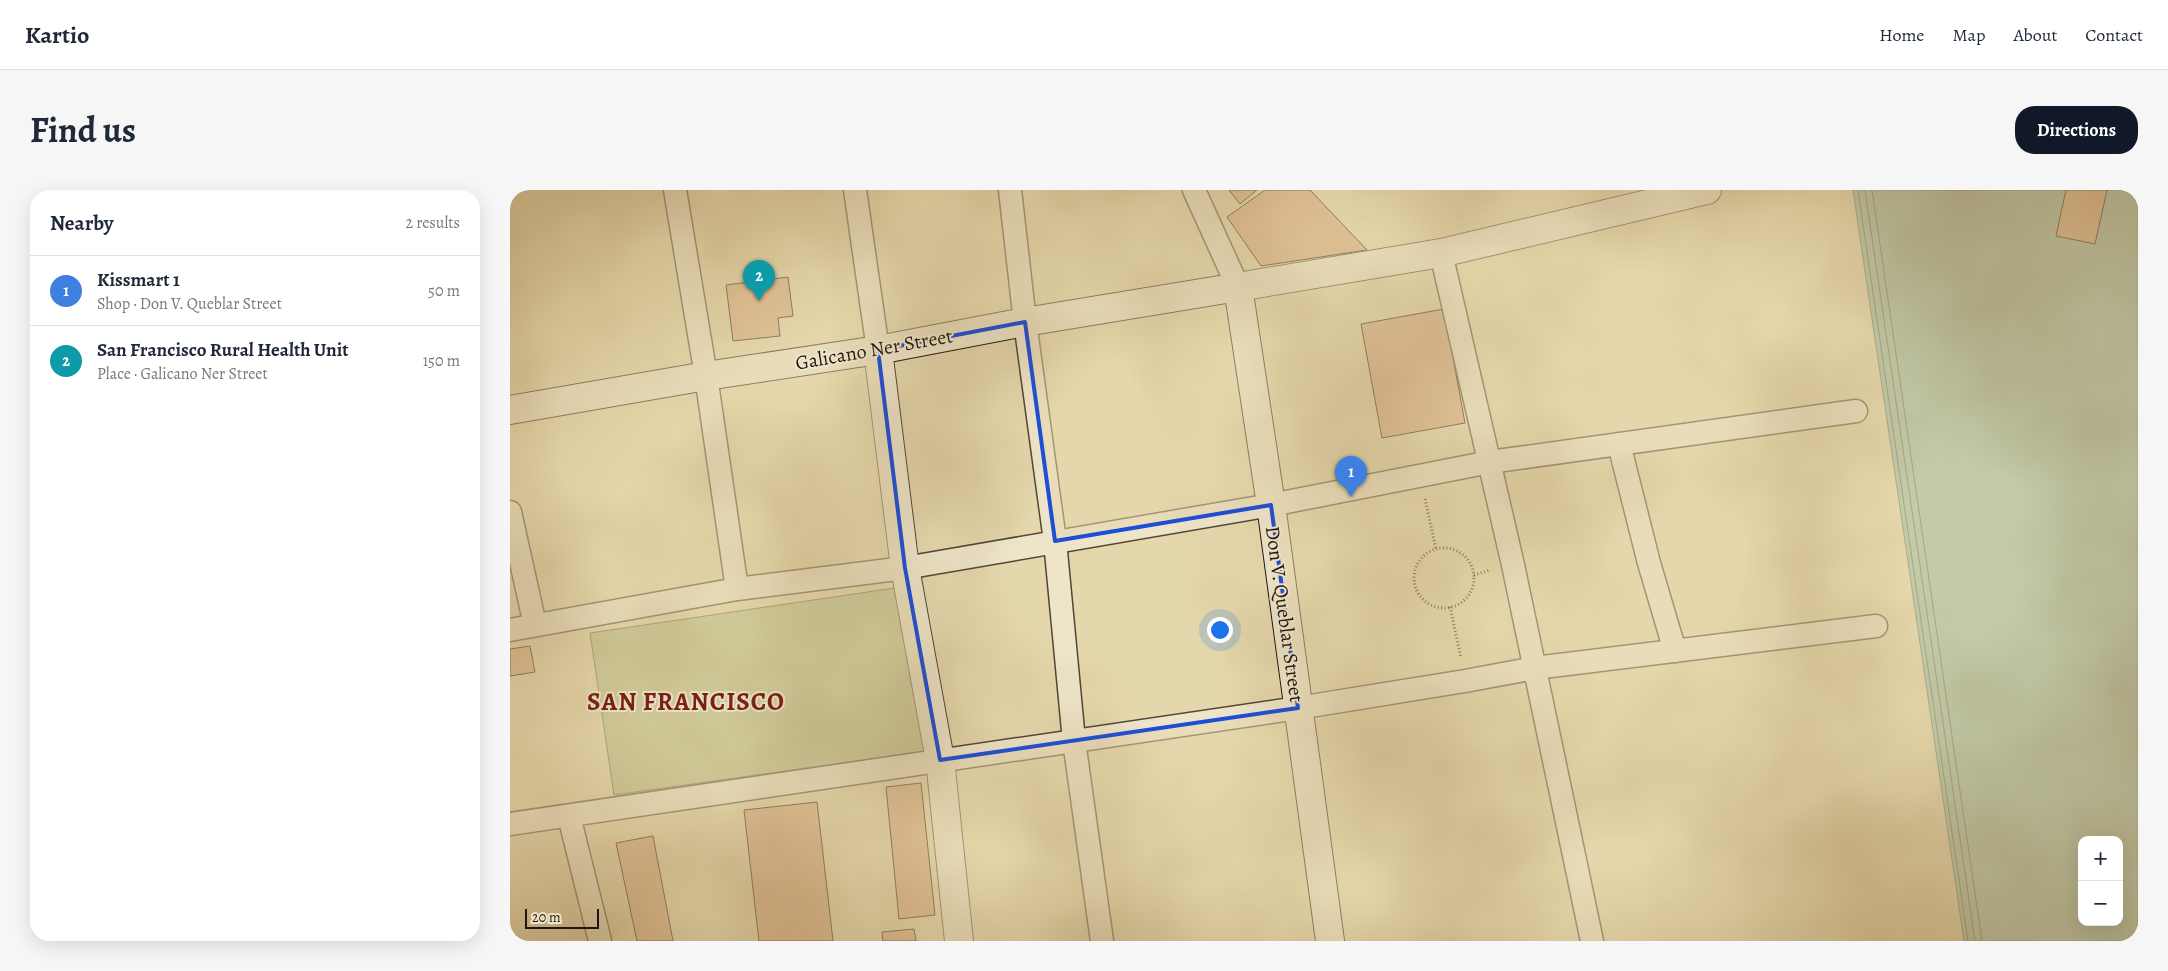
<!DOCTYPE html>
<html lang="en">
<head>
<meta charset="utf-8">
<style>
	body { margin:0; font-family:Alegreya,serif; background:#f6f6f7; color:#1f2937 }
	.controls { position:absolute; right:15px; bottom:15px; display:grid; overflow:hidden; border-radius:10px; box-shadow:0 5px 20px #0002 }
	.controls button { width:45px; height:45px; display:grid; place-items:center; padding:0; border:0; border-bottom:1px solid #e0e1e3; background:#fff; color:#1f2937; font:25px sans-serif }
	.scale { position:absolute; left:15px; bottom:12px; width:74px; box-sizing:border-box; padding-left:5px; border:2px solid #21150f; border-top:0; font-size:14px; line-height:18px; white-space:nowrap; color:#21150f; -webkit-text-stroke:4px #eee5c9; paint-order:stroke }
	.you { position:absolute; left:709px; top:439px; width:18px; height:18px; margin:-12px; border:4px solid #fff; border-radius:50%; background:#1a73e8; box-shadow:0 0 0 8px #1a73e833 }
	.badge { display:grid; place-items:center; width:32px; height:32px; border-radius:50%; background:#111827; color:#fff; font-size:16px; font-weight:700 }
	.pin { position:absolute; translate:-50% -41px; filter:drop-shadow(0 1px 2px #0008) }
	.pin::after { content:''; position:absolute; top:26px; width:18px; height:15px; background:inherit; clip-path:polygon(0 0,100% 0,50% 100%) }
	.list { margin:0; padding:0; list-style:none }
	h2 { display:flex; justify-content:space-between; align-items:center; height:65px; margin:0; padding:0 20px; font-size:21px }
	h2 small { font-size:16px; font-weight:400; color:#747a83 }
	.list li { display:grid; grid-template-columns:32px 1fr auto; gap:15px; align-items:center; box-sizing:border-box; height:70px; padding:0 20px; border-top:1px solid #e0e1e3 }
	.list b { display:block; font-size:19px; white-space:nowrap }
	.list p { margin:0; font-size:16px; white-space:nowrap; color:#747a83 }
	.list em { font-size:16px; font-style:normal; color:#747a83 }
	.map { position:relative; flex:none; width:1628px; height:751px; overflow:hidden; border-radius:20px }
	header { display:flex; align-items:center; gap:30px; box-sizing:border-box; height:70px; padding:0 25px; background:#fff; border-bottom:1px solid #e0e1e3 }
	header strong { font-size:24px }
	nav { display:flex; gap:28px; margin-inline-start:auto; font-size:18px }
	.intro { display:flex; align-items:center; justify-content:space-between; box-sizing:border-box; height:120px; padding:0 30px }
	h1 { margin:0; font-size:35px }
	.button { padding:12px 22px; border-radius:20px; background:#111827; color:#fff; font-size:18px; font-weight:700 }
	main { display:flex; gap:30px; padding:0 30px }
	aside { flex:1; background:#fff; border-radius:20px; box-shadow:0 5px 20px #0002 }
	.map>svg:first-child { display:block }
</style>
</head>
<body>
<header>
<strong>Kartio</strong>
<nav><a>Home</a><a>Map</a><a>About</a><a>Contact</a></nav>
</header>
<div class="intro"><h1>Find us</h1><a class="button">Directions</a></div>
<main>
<aside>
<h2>Nearby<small>2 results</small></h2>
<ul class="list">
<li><span class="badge" style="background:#3f7fe0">1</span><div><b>Kissmart 1</b><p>Shop · Don V. Queblar Street</p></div><em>50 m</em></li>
<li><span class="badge" style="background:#0f9aa8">2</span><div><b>San Francisco Rural Health Unit</b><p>Place · Galicano Ner Street</p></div><em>150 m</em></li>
</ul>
</aside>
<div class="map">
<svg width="1628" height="751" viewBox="0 0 1628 751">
	<rect width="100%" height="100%" fill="#e5d7ac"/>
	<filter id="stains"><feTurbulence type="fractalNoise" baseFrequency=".004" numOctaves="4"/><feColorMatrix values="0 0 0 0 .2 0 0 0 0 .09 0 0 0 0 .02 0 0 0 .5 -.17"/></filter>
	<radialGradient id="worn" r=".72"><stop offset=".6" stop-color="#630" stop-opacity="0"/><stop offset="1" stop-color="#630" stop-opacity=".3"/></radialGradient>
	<path fill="#b9bd86" stroke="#6d694a" d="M398 396 418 561 104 605 80 443Z"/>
	<path fill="#97baa5" stroke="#687869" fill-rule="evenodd" d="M1343 0H1628V751H1454ZM1572 650H1609V732H1572Z"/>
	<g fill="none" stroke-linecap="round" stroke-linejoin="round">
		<g stroke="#5c685a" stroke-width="1">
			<path d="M1348 0 1458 751"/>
			<path d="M1355 0 1465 751"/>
			<path d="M1362 0 1472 751"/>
		</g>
	</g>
	<g fill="#d9a87c" stroke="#21150f">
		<path d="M719 0H747L730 14Z"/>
		<path d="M755 0H800L857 60 751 76 717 27Z"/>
		<path d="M1556 0H1597L1585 54 1546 46Z"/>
		<path d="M278 87 283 126 268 128 270 146 223 151 216 95Z"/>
		<path d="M934 119 955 233 872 248 851 134Z"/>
		<path d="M20 456 25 482 0 486V459Z"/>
		<path d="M411 593 425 725 389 729 376 597Z"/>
		<path d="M307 612 323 751H249L234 620Z"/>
		<path d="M143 646 163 751H127L106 653Z"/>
		<path d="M404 739 406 751H373L372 742Z"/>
	</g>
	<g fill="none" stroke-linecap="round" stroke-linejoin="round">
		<defs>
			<g id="minor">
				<path d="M165 0 196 186 227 399"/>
				<path d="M345 0 368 160"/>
				<path d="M500 0 515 132 545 351 564 551 592 751"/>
				<path d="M684 0 728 97"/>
				<path d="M931 63 1003 375 1082 751"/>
				<path d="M1109 254 1139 373 1165 461"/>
				<path d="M0 322 25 435"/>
				<path d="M0 440 227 399 395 378 761 315 980 272 1346 221"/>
				<path d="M59 626 90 751"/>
				<path d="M0 634 788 518 955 491 1025 478 1366 436"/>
			</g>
			<g id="tertiary">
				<path d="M728 97 931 63 1197 0"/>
				<path d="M368 160 395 378 430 570 449 751"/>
			</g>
			<path id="secondary" d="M0 220 196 186 368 160 515 132 728 97 761 315 820 751"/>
		</defs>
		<use href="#minor" stroke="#524636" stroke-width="25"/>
		<use href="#tertiary" stroke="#524636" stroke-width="30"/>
		<use href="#secondary" stroke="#21150f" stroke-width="30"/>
		<g stroke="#21150f" stroke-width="3" stroke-dasharray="1 2.5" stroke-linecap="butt">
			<path d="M915 309 926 359"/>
			<circle cx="934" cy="388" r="30"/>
			<path d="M964 385 980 380"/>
			<path d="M940 417 951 468"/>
		</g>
		<use href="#minor" stroke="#eee5c9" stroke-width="22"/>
		<use href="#tertiary" stroke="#eee5c9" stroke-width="28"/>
		<use href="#secondary" stroke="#eee5c9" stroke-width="28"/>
	</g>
	<path d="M0 0H1628V751H0ZM515 132 545 351 761 315 788 518 430 570 395 378 368 160Z" fill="#e5d7ac" fill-opacity=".55" fill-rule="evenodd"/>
	<path fill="none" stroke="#1d4ed8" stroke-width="4" stroke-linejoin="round" d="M515 132 545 351 761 315 788 518 430 570 395 378 368 160Z"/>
	<g text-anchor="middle" stroke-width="4" stroke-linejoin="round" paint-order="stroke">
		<g font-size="20" fill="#21150f" stroke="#eee5c9">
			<text transform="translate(364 159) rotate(-10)" y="7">Galicano Ner Street</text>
			<text transform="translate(775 424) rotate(82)" y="7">Don V. Queblar Street</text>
		</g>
		<g font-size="25" font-weight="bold" letter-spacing="1" fill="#7a1f14" stroke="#eee5c9">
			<text x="176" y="520">SAN FRANCISCO</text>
		</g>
	</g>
	<rect width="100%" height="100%" filter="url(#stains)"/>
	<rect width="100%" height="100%" fill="url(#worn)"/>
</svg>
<div class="controls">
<button>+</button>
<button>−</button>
</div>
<div class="scale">20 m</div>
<div class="you"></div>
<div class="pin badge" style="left:841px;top:307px;background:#3f7fe0">1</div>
<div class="pin badge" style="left:249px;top:111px;background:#0f9aa8">2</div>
</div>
</main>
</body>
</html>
